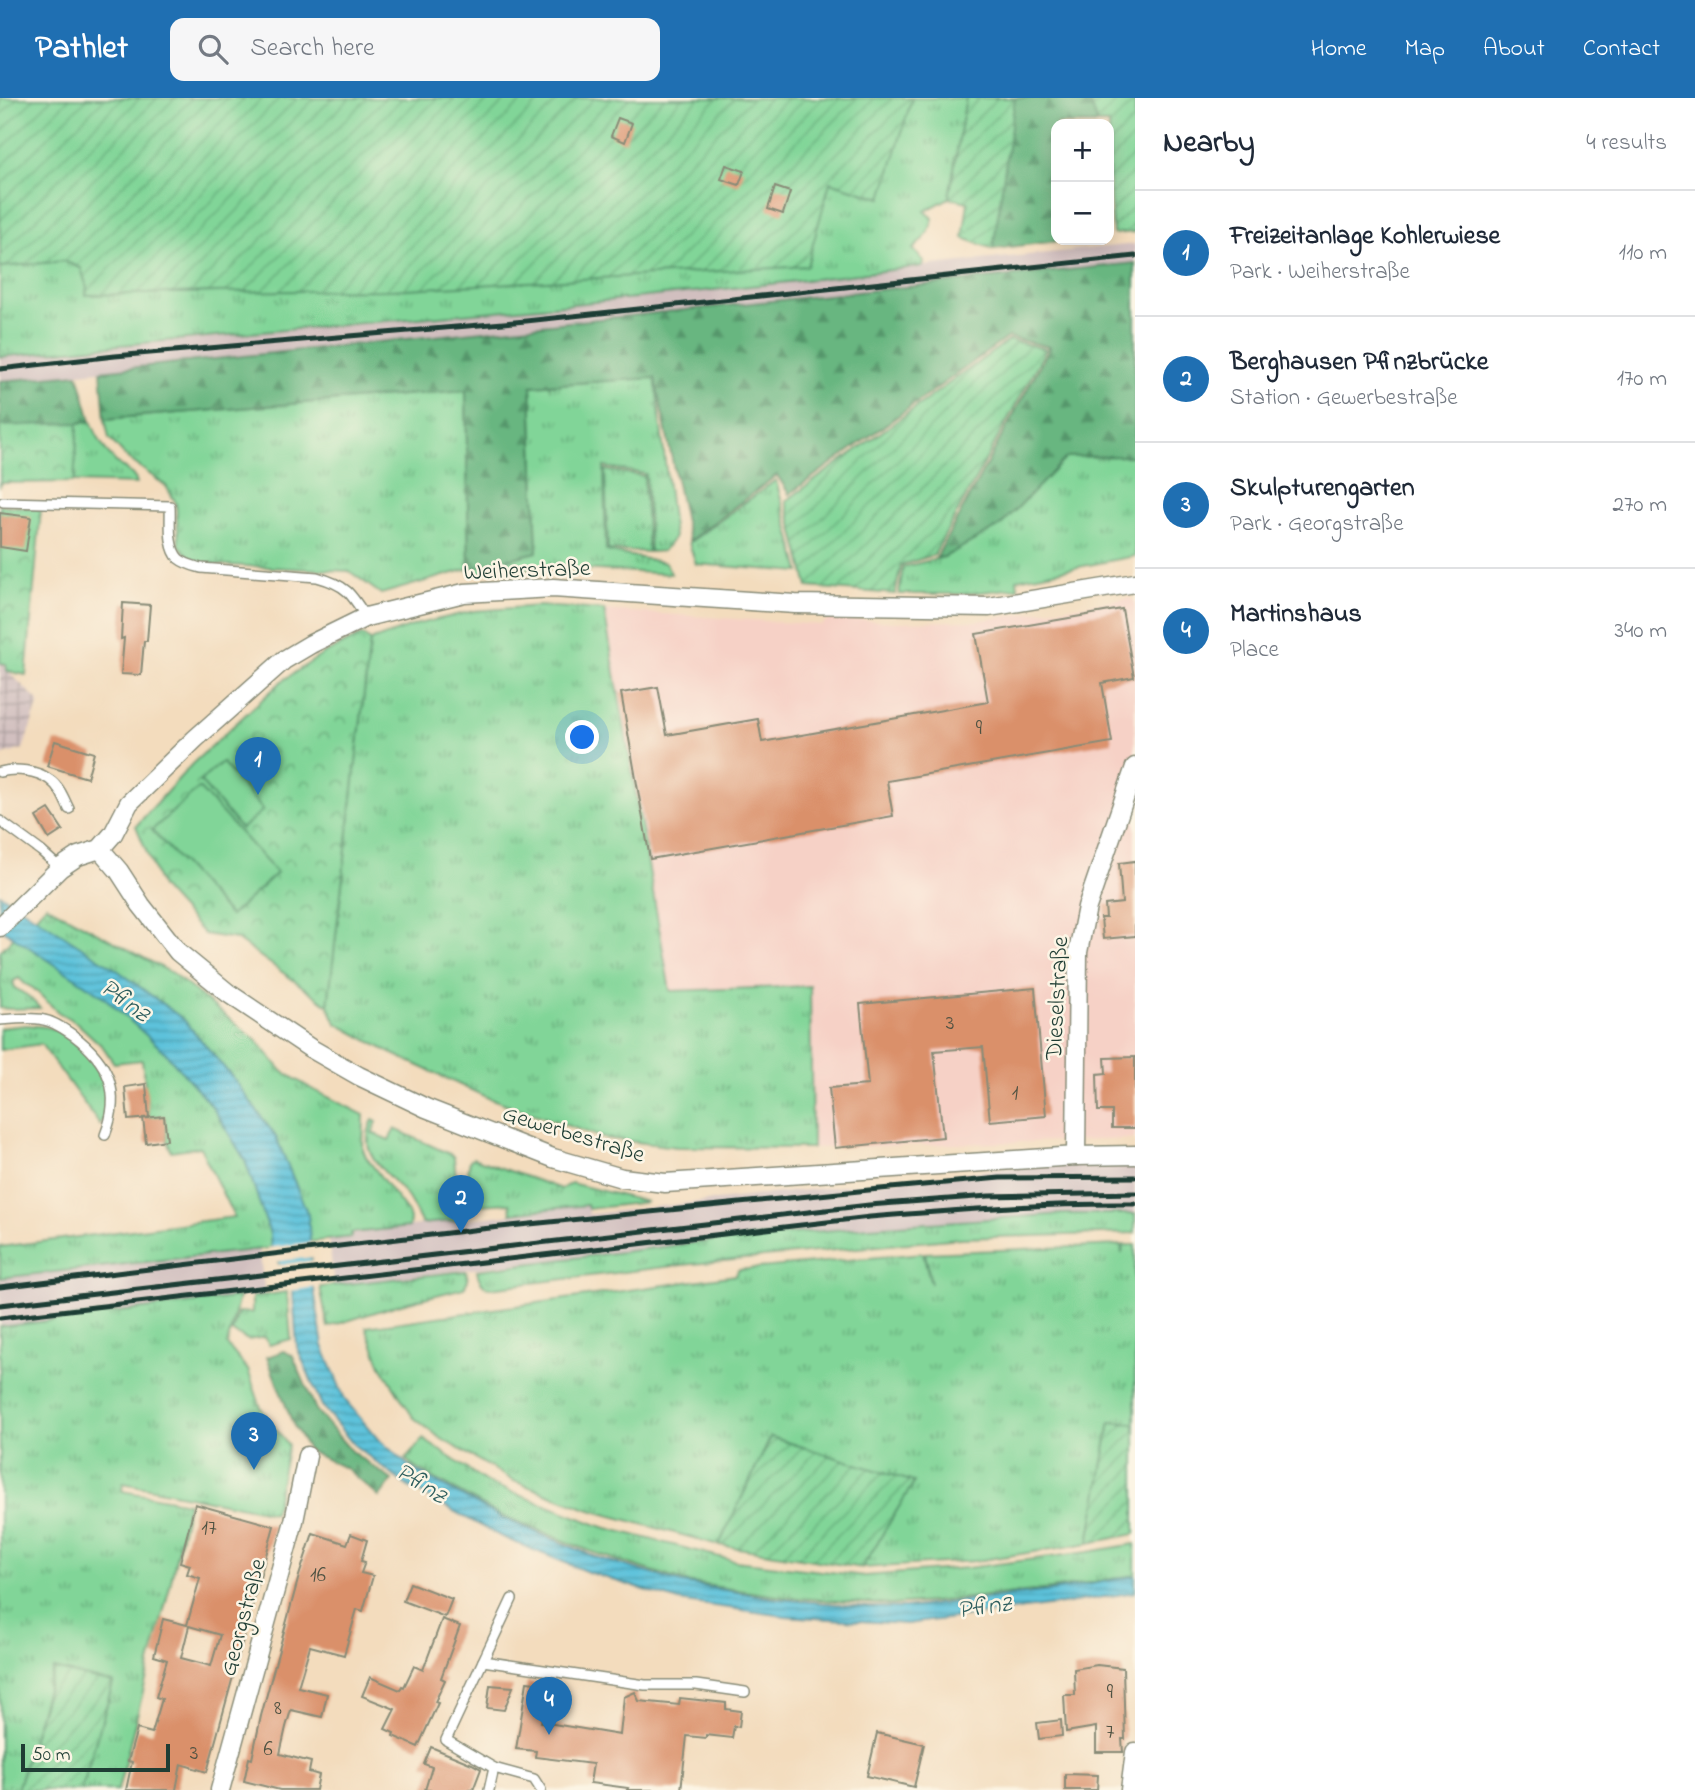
<!DOCTYPE html>
<html lang="en">
<head>
<meta charset="utf-8">
<style>
	body { margin:0; font-family:"Indie Flower",sans-serif; background:#f6f6f7; color:#1f2937 }
	.controls { position:absolute; right:21px; top:21px; display:grid; overflow:hidden; border-radius:14px; box-shadow:0 4px 18px #0003 }
	.controls button { width:63px; height:63px; display:grid; place-items:center; padding:0; border:0; border-bottom:2px solid #e0e1e3; background:#fff; color:#1f2937; font:35px sans-serif }
	.scale { position:absolute; left:21px; bottom:18px; width:149px; box-sizing:border-box; padding-left:7px; border:4px solid #1f3d34; border-top:0; font-size:19px; line-height:24px; white-space:nowrap; color:#1f3d34; -webkit-text-stroke:5px #fcf5e5; paint-order:stroke }
	.you { position:absolute; left:583px; top:640px; width:24px; height:24px; margin:-18px; border:5px solid #fff; border-radius:50%; background:#1a73e8; box-shadow:0 0 0 10px #1a73e833 }
	.badge { display:grid; place-items:center; width:46px; height:46px; border-radius:50%; background:#1f6fb2; color:#fff; font-size:23px; font-weight:700 }
	.pin { position:absolute; translate:-50% -58px; filter:drop-shadow(0 2px 4px #0008) }
	.pin::after { content:''; position:absolute; top:37px; width:24px; height:21px; background:inherit; clip-path:polygon(0 0,100% 0,50% 100%) }
	.list { margin:0; padding:0; list-style:none }
	h2 { display:flex; justify-content:space-between; align-items:center; height:91px; margin:0; padding:0 28px; font-size:30px }
	h2 small { font-size:23px; font-weight:400; color:#747a83 }
	.list li { display:grid; grid-template-columns:46px 1fr auto; gap:21px; align-items:center; box-sizing:border-box; height:126px; padding:0 28px; border-top:2px solid #e0e1e3 }
	.list b { display:block; font-size:26px; white-space:nowrap }
	.list p { margin:0; font-size:23px; white-space:nowrap; color:#747a83 }
	.list em { font-size:23px; font-style:normal; color:#747a83 }
	.icon { flex:none; width:38px; height:38px; fill:none; stroke:currentColor; stroke-width:2; stroke-linecap:round; stroke-linejoin:round }
	.map { position:relative; flex:none; width:1135px; height:1692px; overflow:hidden }
	header { display:flex; align-items:center; gap:42px; box-sizing:border-box; height:98px; padding:0 35px; background:#1f6fb2; color:#fff }
	header strong { font-size:33px }
	nav { display:flex; gap:38px; margin-inline-start:auto; font-size:24px }
	.search { width:490px; height:63px; background:#f6f6f7; display:flex; align-items:center; gap:18px; box-sizing:border-box; padding:0 24px; border-radius:14px; color:#747a83; font-size:26px }
	main { display:flex }
	aside { flex:1; background:#fff }
	.map>svg:first-child { display:block }
</style>
</head>
<body>
<header>
<strong>Pathlet</strong>
<div class="search"><svg class="icon" aria-label="search" viewBox="0 0 24 24"><circle cx="10" cy="10" r="6"/><path d="M15 15l6 6"/></svg>Search here</div>
<nav><a>Home</a><a>Map</a><a>About</a><a>Contact</a></nav>
</header>
<main>
<div class="map">
<svg width="1135" height="1692" viewBox="0 0 1135 1692">
	<defs>
		<pattern id="industrial-grid" width="8" height="8" patternUnits="userSpaceOnUse" patternTransform="scale(1.75)"><rect width="8" height="8" fill="#d1bfbf"/><path d="M0 4h8M4 0v8" fill="none" stroke="#a99c9c"/></pattern>
		<pattern id="grass-tufts" width="24" height="20" patternUnits="userSpaceOnUse" patternTransform="scale(1.75)"><rect width="24" height="20" fill="#81d598"/><path d="M3 7l-1-3M5 7V3M7 7l1-3M15 17l-1-3M17 17v-4M19 17l1-3" fill="none" stroke="#69ae7d"/></pattern>
		<pattern id="forest-firs" width="22" height="20" patternUnits="userSpaceOnUse" patternTransform="scale(1.75)"><rect width="22" height="20" fill="#68b680"/><path d="M5 1l3.5 6h-7zM16 11l3.5 6h-7z" fill="#55956a"/></pattern>
		<pattern id="park-crowns" width="20" height="18" patternUnits="userSpaceOnUse" patternTransform="scale(1.75)"><rect width="20" height="18" fill="#81d598"/><path d="M2 6a3 3 0 1 1 6 0M12 15a3 3 0 1 1 6 0" fill="none" stroke="#69ae7d"/></pattern>
		<pattern id="garden-furrows" width="10" height="10" patternUnits="userSpaceOnUse" patternTransform="scale(1.75)"><rect width="10" height="10" fill="#81d598"/><path d="M-1 1l2-2M0 10L10 0M9 11l2-2" fill="none" stroke="#69ae7d"/></pattern>
		<pattern id="water-rules" width="6" height="5" patternUnits="userSpaceOnUse" patternTransform="scale(1.75)"><rect width="6" height="5" fill="#5dc2db"/><path d="M0 2.5h6" fill="none" stroke="#4c9fb2"/></pattern>
	</defs>
	<rect width="100%" height="100%" fill="#fcf5e5"/>
	<filter id="ink" filterUnits="userSpaceOnUse"><feTurbulence type="fractalNoise" baseFrequency=".0143" numOctaves="2"/><feDisplacementMap in="SourceGraphic" scale="14" xChannelSelector="R" yChannelSelector="G"/><feConvolveMatrix kernelMatrix="1 2 1 2 8 2 1 2 1" color-interpolation-filters="sRGB"/></filter>
	<filter id="wash" filterUnits="userSpaceOnUse"><feTurbulence type="fractalNoise" baseFrequency=".00686" numOctaves="4" result="noise"/><feDisplacementMap in="SourceGraphic" scale="28" xChannelSelector="R" yChannelSelector="G"/><feGaussianBlur stdDeviation="1.57" result="paint"/><feColorMatrix in="noise" values="0 0 0 0 0 0 0 0 0 0 0 0 0 0 0 0 0 1.4 0 .05"/><feComposite in="paint" operator="in"/></filter>
	<g filter="url(#wash)">
		<rect width="100%" height="100%" fill="#f3dcbd"/>
		<path fill="#f6d1c6" d="M1130 500 1135 504V1041L812 1050 810 889 670 893 604 512 821 527 831 520 892 524 976 523Z"/>
		<path fill="url(#industrial-grid)" d="M0 565 6 566 8 573 39 604 23 651 0 658Z"/>
		<g fill="#d1bfbf">
			<path d="M1135 146V165L556 227 0 283V259L534 210 745 189 923 168Z"/>
			<path d="M1081 1062 1135 1063V1116H1064L869 1129 719 1142 334 1187 329 1142 351 1139V1135L588 1107 589 1116Z"/>
			<path d="M259 1151 265 1196 0 1229V1180Z"/>
		</g>
		<g fill="url(#grass-tufts)" stroke="#508966" stroke-width="2">
			<path d="M912 0H966L949 100 925 113 933 120C931 134 923 142 913 151L924 163 923 168C616 207 308 227 0 259V169L64 163 81 170 87 189 86 197 215 194 830 84 881 100Z"/>
			<path d="M655 279 674 439 663 453 650 454 646 376 604 369 606 453 666 465 671 476 542 469 470 475 468 471 381 496 349 473 205 466 190 459 179 447 176 405 166 388 126 359 109 340 105 321 466 292 469 471 537 454 531 288Z"/>
			<path d="M91 323C97 338 103 351 114 362 122 371 135 374 137 386L74 384 78 325Z"/>
			<path d="M1067 358H1135V458L1017 481 1018 490 963 496H899L903 469 944 459 1000 428Z"/>
			<path d="M605 372 644 378 648 454 608 452Z"/>
			<path d="M776 382 800 474 696 466 689 445Z"/>
			<path d="M539 508 604 512 670 893 810 888 812 1050 677 1049 603 1040 486 999 389 954 336 925 328 907 370 543 418 526 474 513Z"/>
			<path d="M46 807 172 875 257 943 282 973 312 991 364 1017 363 1052 366 1059 408 1115 410 1121 409 1129 351 1135V1139L309 1144 308 1117 276 1039 233 980 184 922 117 872 35 819Z"/>
			<path d="M14 839 104 899 165 954 212 1008 245 1062 270 1136 271 1150 0 1180V1149L234 1119 200 1049 171 1053 167 1042 164 1018 149 1020 142 962 114 965 103 949 77 925 58 914 33 890 25 886 19 880 13 883 15 890 28 898 40 910 11 911 0 910V853Z"/>
			<path d="M27 927C38 928 50 928 60 934 89 952 123 992 100 1027L41 946 0 952V930Z"/>
			<path d="M373 1022 377 1024 372 1035 389 1042 395 1031 452 1057 454 1060 460 1122 422 1126C417 1117 412 1105 406 1097 387 1073 355 1057 373 1022Z"/>
			<path d="M473 1060 561 1091 571 1085 647 1104 588 1111 587 1107 511 1115 510 1105 477 1107 472 1105 468 1074 470 1062Z"/>
			<path d="M1064 1116H1135V1135L960 1140 682 1167 489 1190C481 1187 478 1180 477 1172L719 1142 869 1129Z"/>
			<path d="M1121 1147 1122 1156 1123 1147H1135V1326L1110 1324 1089 1445 976 1463 862 1470 913 1384 771 1339 719 1447 590 1412 514 1383 440 1340 413 1319 381 1268 366 1229 736 1177 738 1172 923 1155 931 1186 925 1155Z"/>
			<path d="M466 1173 468 1182 464 1190 401 1206 328 1229 320 1189Z"/>
			<path d="M287 1194 291 1241 269 1247 265 1239 248 1242 232 1234 238 1214 252 1215V1199Z"/>
			<path d="M239 1199 227 1247 248 1272 261 1310 288 1347 274 1415 123 1385 122 1393 188 1405 170 1488 118 1692H81L113 1586 53 1571 17 1692H0V1229Z"/>
			<path d="M423 1341 488 1385 603 1429 735 1463 865 1478 967 1470 1088 1454 1135 1446V1477L1051 1491 933 1504 891 1507 783 1499 686 1484 592 1454 500 1417 416 1370 406 1361Z"/>
		</g>
		<g fill="url(#forest-firs)" stroke="#447a5a" stroke-width="2">
			<path d="M1015 0H1091L1090 3 1098 26H1056V142H1066L993 151Z"/>
			<path d="M1135 165V358L1067 359 1000 428 944 459 936 460 1050 249 1008 239 789 396 777 377 689 443 655 280 531 288 537 454 469 471 466 292 105 321 101 273Z"/>
			<path d="M78 276 91 323 78 325 0 328V283Z"/>
			<path d="M284 1253 293 1258 316 1312 351 1353 392 1382 379 1399 347 1371 309 1353 293 1326 267 1259Z"/>
		</g>
		<g fill="url(#park-crowns)" stroke="#508966" stroke-width="2">
			<path d="M78 325 74 384 2 385 0 388V328Z"/>
			<path d="M0 407 41 411 26 577 7 573 6 566 0 565Z"/>
			<path d="M362 537 370 543 328 907 236 841 204 836 161 789 136 728 192 666 282 583 323 556Z"/>
		</g>
		<g fill="url(#garden-furrows)" stroke="#508966" stroke-width="2">
			<path d="M0 0H912L882 100 830 84 807 168 390 192 215 194 86 197 87 189 81 170 64 163 0 169Z"/>
			<path d="M966 0H1015L993 151 963 140 968 104 949 100Z"/>
			<path d="M1091 0H1135V134L1113 136 1109 85V26H1098L1090 3Z"/>
			<path d="M1009 242 1046 251 934 457 901 467 895 496 808 489 786 403Z"/>
			<path d="M1110 1324 1135 1326V1436L1089 1445Z"/>
			<path d="M771 1339 914 1384 862 1470 719 1447Z"/>
			<path d="M54 1571 113 1585 81 1692H17Z"/>
		</g>
		<g fill="#81d598" stroke="#508966" stroke-width="2">
			<path d="M222 664 263 712 241 731 200 683Z"/>
			<path d="M199 690 277 775 230 818 152 732Z"/>
		</g>
		<path fill="url(#water-rules)" stroke="#3e8088" stroke-width="2" d="M0 796 117 872 184 922 233 980 276 1039 308 1117 314 1191 323 1248 345 1302 377 1340 414 1372 500 1419 593 1458 682 1485 779 1501 867 1509 905 1510 1051 1493 1135 1478V1494L1055 1507 906 1526 785 1518 679 1503 588 1474 502 1439 407 1388 353 1346 322 1308 297 1249 293 1194 271 1150 270 1136 245 1062 212 1008 165 954 104 899 0 830Z"/>
		<g fill="#f3dcbd">
			<path d="M313 1144 314 1159 274 1164 267 1150Z"/>
			<path d="M315 1162 317 1189 289 1193 276 1167Z"/>
		</g>
		<g id="blocks">
			<g fill="#da906a" fill-rule="evenodd">
				<path d="M618 20 632 25 625 44 611 38Z"/>
				<path d="M726 67 744 73 739 87 721 81Z"/>
				<path d="M775 89 790 94 783 116 768 111Z"/>
				<path d="M0 415 31 419 26 453 0 449Z"/>
				<path d="M123 505 150 507 147 543H144L141 577 121 576 124 540 121 541Z"/>
				<path d="M1122 511 1134 579 1102 585 1112 644 887 683 893 718 650 761 621 595 658 589 667 637 758 621 762 644 988 604 976 536Z"/>
				<path d="M55 643 94 655 87 680 47 668Z"/>
				<path d="M49 711 63 732 49 741 36 719Z"/>
				<path d="M1135 763V838L1103 841 1101 820H1106L1105 807 1122 805 1119 765Z"/>
				<path d="M1035 890 1046 1018 990 1023 983 949 934 953 943 1039 835 1050 829 990 868 987 860 906Z"/>
				<path d="M1135 959V1030H1112V1013H1098L1097 976 1106 975 1105 960Z"/>
				<path d="M146 986 149 1020 128 1022 125 989Z"/>
				<path d="M164 1018 167 1042 146 1045 143 1020Z"/>
				<path d="M195 1406 274 1428 207 1674 181 1666 176 1692H126L132 1664 128 1663 137 1631 152 1635 162 1601 156 1599 167 1562 154 1558 163 1521 187 1527 200 1480 187 1476 190 1467 180 1464ZM189 1528 220 1537 211 1568 181 1560Z"/>
				<path d="M313 1435 347 1446 351 1436 367 1442 361 1463 365 1464 361 1475 373 1478 363 1513 357 1511 344 1557 310 1548 298 1589 327 1596 322 1619 291 1612 286 1629 280 1656 311 1664 309 1674 319 1677 316 1692H280L244 1683 249 1660 252 1661 261 1618 299 1478Z"/>
				<path d="M410 1485 452 1501 445 1519 403 1503Z"/>
				<path d="M442 1521 460 1528 441 1580 445 1582 435 1604 438 1605 418 1649 393 1638 394 1635 385 1631 395 1611 362 1598 370 1579 400 1592 402 1588 404 1589 414 1568 423 1572Z"/>
				<path d="M1097 1567 1123 1570 1125 1641H1122L1123 1654H1096V1629L1066 1634 1064 1597H1075L1074 1571Z"/>
				<path d="M527 1584 544 1586 543 1594H550L541 1624 620 1637 624 1599 635 1594 639 1603 679 1607 680 1600 726 1605V1611L741 1613 739 1629 734 1628 732 1640 706 1637V1640L687 1638 681 1692H627L628 1690 590 1685 593 1666 535 1659 536 1653 516 1651Z"/>
				<path d="M490 1587 513 1589 504 1612 487 1610Z"/>
				<path d="M1061 1622 1062 1638 1039 1641 1037 1625Z"/>
				<path d="M877 1635 924 1646 914 1689 867 1678Z"/>
				<path d="M431 1649 472 1666 481 1671 473 1692H425L432 1669 424 1666Z"/>
				<path d="M1065 1676 1098 1677 1097 1692H1065Z"/>
			</g>
		</g>
	</g>
	<g filter="url(#ink)">
		<use href="#blocks" fill-opacity="0" stroke="#898c78" stroke-width="2"/>
		<g fill="none" stroke-linecap="round" stroke-linejoin="round">
			<defs>
				<g id="lane">
					<path d="M3 404 170 408C171 423 167 449 179 461 185 466 194 468 201 470L317 479C346 487 351 495 366 519"/>
					<path d="M0 674C15 670 37 672 50 682 60 689 64 701 69 711"/>
					<path d="M0 723 41 753 60 770"/>
					<path d="M0 922C14 921 30 919 44 922 55 924 64 931 73 937 109 964 122 994 105 1037"/>
					<path d="M512 1501 446 1642 494 1670 534 1681 541 1692"/>
					<path d="M483 1563 645 1587H696L745 1594"/>
					<path d="M489 1692 494 1670"/>
				</g>
				<g id="street">
					<path d="M100 751 119 773 141 807 178 854 228 895 310 950 359 978 426 1010 553 1060 622 1080 665 1085 1076 1058 1135 1057"/>
					<path d="M0 829 60 770 78 758 100 751 113 736 129 705 195 641 284 562 311 546 366 519 464 495 553 490 795 506 989 509 1135 485"/>
					<path d="M1076 1058 1078 854 1087 809 1135 669"/>
					<path d="M220 1692 294 1423 307 1358"/>
					<path d="M1130 1692 1135 1654"/>
				</g>
			</defs>
			<use href="#lane" stroke="#898c78" stroke-width="12"/>
			<use href="#street" stroke="#898c78" stroke-width="21"/>
			<use href="#lane" stroke="#fff" stroke-width="9"/>
			<use href="#street" stroke="#fff" stroke-width="18"/>
			<g stroke="#1f3d34" stroke-width="5">
				<path d="M0 271 115 258 526 223 1135 158"/>
				<path d="M0 1189 481 1131 869 1092 1000 1080 1135 1079"/>
				<path d="M0 1207 869 1107 989 1098 1135 1095"/>
				<path d="M0 1220 870 1119C958 1112 1047 1105 1135 1106"/>
			</g>
		</g>
	</g>
	<g text-anchor="middle" stroke-width="5" stroke-linejoin="round" paint-order="stroke">
		<g font-size="21" fill="#4e5242">
			<text x="979" y="636">9</text>
			<text x="950" y="931">3</text>
			<text x="1015" y="1001">1</text>
			<text x="209" y="1436">17</text>
			<text x="318" y="1483">16</text>
			<text x="1110" y="1600">9</text>
			<text x="278" y="1616">8</text>
			<text x="1110" y="1640">7</text>
			<text x="268" y="1657">6</text>
			<text x="194" y="1661">3</text>
		</g>
		<g font-size="24" fill="#1f3d34" stroke="#fcf5e5">
			<text transform="translate(527 471) rotate(-2)" y="8">Weiherstraße</text>
			<text transform="translate(1056 900) rotate(-87)" y="8">Dieselstraße</text>
			<text transform="translate(574 1035) rotate(17)" y="8">Gewerbestraße</text>
			<text transform="translate(242 1519) rotate(-75)" y="8">Georgstraße</text>
		</g>
		<g font-size="26" font-style="italic" fill="#2e5e5e" stroke="#fcf5e5">
			<text transform="translate(126 901) rotate(37)" y="9">Pfinz</text>
			<text transform="translate(422 1384) rotate(32)" y="9">Pfinz</text>
			<text transform="translate(984 1507) rotate(-8)" y="9">Pfinz</text>
		</g>
	</g>
</svg>
<div class="controls">
<button>+</button>
<button>−</button>
</div>
<div class="scale">50 m</div>
<div class="you"></div>
<div class="pin badge" style="left:258px;top:697px">1</div>
<div class="pin badge" style="left:461px;top:1135px">2</div>
<div class="pin badge" style="left:254px;top:1372px">3</div>
<div class="pin badge" style="left:549px;top:1637px">4</div>
</div>
<aside>
<h2>Nearby<small>4 results</small></h2>
<ul class="list">
<li><span class="badge">1</span><div><b>Freizeitanlage Kohlerwiese</b><p>Park · Weiherstraße</p></div><em>110 m</em></li>
<li><span class="badge">2</span><div><b>Berghausen Pfinzbrücke</b><p>Station · Gewerbestraße</p></div><em>170 m</em></li>
<li><span class="badge">3</span><div><b>Skulpturengarten</b><p>Park · Georgstraße</p></div><em>270 m</em></li>
<li><span class="badge">4</span><div><b>Martinshaus</b><p>Place</p></div><em>340 m</em></li>
</ul>
</aside>
</main>
</body>
</html>
